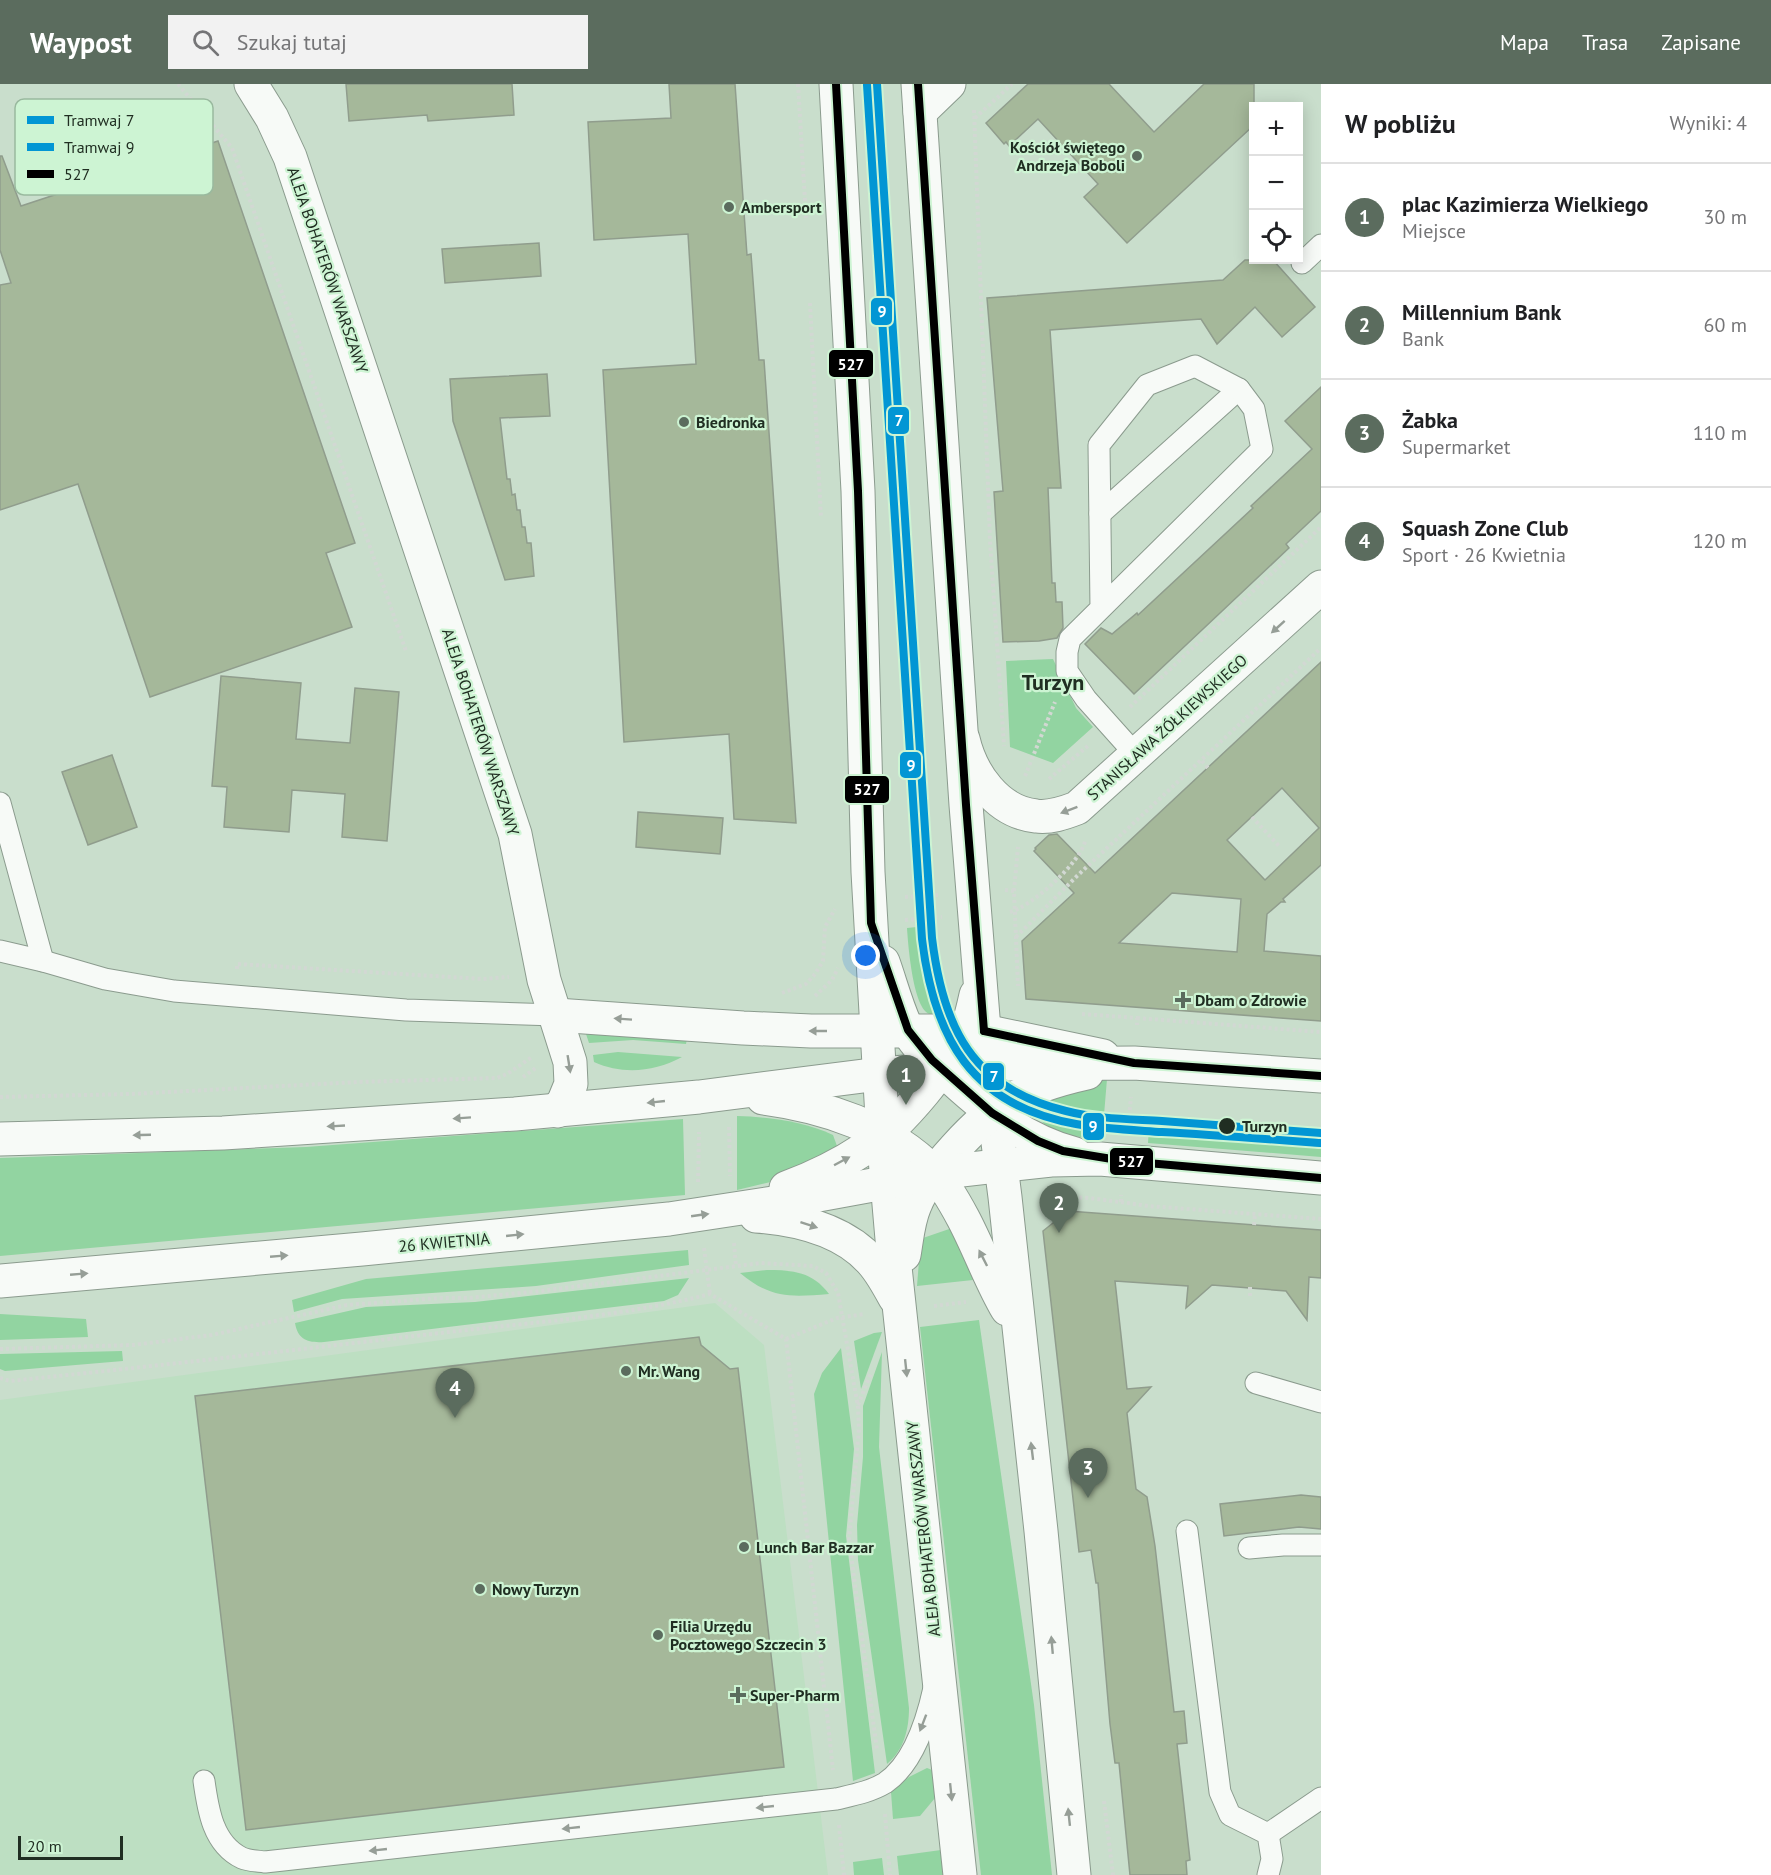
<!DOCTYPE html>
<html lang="pl">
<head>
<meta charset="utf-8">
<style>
	body { margin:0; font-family:"PT Sans",sans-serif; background:#f2f2f2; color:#202124 }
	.controls { position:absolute; right:18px; top:18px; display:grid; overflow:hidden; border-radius:0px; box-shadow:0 3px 15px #0003 }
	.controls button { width:54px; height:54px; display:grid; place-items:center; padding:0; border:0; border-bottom:2px solid #e0e0e0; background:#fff; color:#202124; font:30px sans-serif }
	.scale { position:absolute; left:18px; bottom:15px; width:105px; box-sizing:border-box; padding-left:6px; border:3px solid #202e22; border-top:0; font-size:16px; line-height:21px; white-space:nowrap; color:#202e22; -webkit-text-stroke:4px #cdf4d3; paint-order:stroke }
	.you { position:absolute; left:866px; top:872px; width:21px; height:21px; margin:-15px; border:4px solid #fff; border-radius:50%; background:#1a73e8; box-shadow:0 0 0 9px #1a73e833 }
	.badge { display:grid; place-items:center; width:39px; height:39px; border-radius:50%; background:#5b6c5e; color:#fff; font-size:20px; font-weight:700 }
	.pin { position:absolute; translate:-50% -50px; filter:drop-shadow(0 2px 3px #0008) }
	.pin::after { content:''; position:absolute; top:32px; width:21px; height:18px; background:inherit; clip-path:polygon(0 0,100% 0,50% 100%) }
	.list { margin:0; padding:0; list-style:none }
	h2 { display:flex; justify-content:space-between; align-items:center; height:78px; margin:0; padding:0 24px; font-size:26px }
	h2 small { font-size:20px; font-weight:400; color:#757577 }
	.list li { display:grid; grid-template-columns:39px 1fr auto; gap:18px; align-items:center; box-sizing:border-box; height:108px; padding:0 24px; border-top:2px solid #e0e0e0 }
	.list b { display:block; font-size:22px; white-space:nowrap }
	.list p { margin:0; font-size:20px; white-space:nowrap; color:#757577 }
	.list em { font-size:20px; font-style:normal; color:#757577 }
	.icon { flex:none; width:33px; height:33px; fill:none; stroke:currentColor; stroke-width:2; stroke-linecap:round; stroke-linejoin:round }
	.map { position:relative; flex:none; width:1321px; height:1791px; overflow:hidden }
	header { display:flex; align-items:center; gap:36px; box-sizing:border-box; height:84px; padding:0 30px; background:#5b6c5e; color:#fff }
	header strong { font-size:28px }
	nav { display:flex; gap:33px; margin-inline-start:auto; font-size:21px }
	.search { width:420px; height:54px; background:#f2f2f2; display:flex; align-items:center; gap:15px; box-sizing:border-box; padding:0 21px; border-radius:0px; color:#757577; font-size:22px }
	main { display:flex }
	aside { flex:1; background:#fff }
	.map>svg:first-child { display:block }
</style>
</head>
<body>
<header>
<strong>Waypost</strong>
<div class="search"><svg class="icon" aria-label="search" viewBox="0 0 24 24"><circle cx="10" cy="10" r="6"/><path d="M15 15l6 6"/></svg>Szukaj tutaj</div>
<nav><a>Mapa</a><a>Trasa</a><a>Zapisane</a></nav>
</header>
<main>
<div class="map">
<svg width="1321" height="1791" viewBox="0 0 1321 1791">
	<rect width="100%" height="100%" fill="#c9decc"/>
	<path fill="#bddfc2" d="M715 1219 764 1261 828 1791H0V1316Z"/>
	<g fill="#92d4a1">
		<path d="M1053 575 1076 624 1093 643 1053 679 1010 663 1006 577Z"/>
		<path d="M927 842 931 891 939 927C936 929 934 931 930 930 913 926 908 859 907 844Z"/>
		<path d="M585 947 688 949 686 960 633 956 589 959Z"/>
		<path d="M618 968 682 973C654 988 623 991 594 978L593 971Z"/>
		<path d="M1107 995 1102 1055C1074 1052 1042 1053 1033 1021L1095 997Z"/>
		<path d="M737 1032C769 1033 803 1037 833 1051L837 1062 835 1067 775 1097 737 1106Z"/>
		<path d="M683 1035 685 1111 0 1172V1074L306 1063Z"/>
		<path d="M1149 1042 1321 1055V1073L1148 1059Z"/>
		<path d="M955 1143 969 1177 973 1196 917 1202 919 1177 923 1154Z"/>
		<path d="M688 1166 689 1181 536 1202 342 1215 294 1228 292 1216 366 1195Z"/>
		<path d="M767 1186C793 1186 813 1188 829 1210 791 1213 771 1215 740 1189Z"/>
		<path d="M689 1194 678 1211 664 1217 324 1258C308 1259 298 1256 295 1239L366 1223 475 1218Z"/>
		<path d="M0 1230 86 1235 88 1253 0 1256Z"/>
		<path d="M979 1236 1034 1621 1052 1791H981L920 1243Z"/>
		<path d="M882 1248 861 1305 854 1257 874 1249Z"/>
		<path d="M841 1264 854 1365 846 1452 875 1689 853 1697 814 1310 822 1289Z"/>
		<path d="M122 1267 123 1277 5 1287 0 1285V1270Z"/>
		<path d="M882 1268 879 1363 909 1624C909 1645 904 1666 887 1680L858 1476 857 1441 863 1373V1322Z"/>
		<path d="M927 1684 932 1686 935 1714 920 1732 893 1735 891 1708 909 1693Z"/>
		<path d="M941 1766 943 1791H899L897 1772Z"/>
		<path d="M882 1774 884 1791H854L853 1778Z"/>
	</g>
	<g fill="#a5b89a" stroke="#909d8d" stroke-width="1.5" fill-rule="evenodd">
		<path d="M346 0H512L514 31 428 37 427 31 349 37Z"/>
		<path d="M669 0H735L747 171 751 170 759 276H764L796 739 734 735 729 650 624 658 603 286 696 280 688 150 594 156 588 38 671 34Z"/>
		<path d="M1028 0H1109L1154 48 1204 0H1254V41L1127 159 1084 113 1098 100 1038 35 1009 62 1006 58 1004 60 986 39Z"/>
		<path d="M218 57 355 459 326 469 352 543 150 613 78 400 0 426V201L11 199 0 166V72H2L21 122Z"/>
		<path d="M539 159 541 192 445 199 442 165Z"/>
		<path d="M1245 176H1273L1315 223 1282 253 1255 223 1217 260 1201 235 1050 246 1061 404H1048L1052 499H1055L1056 518H1062L1063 544 1057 554 1039 557 1003 558 994 408 1003 407 987 214 1223 196Z"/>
		<path d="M547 290 550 332 500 334 507 395H510L512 411 515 410 517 426H520L522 443H525L527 459H531L534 492 505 496 453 337 450 295Z"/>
		<path d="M1321 303V427L1286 460 1289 464 1134 610 1085 560 1101 544 1112 550 1137 529 1138 531 1253 424 1251 422 1312 365 1285 337Z"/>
		<path d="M1321 578V781L1283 815 1285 818H1281L1267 830 1264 867 1321 872V937L1026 915 1022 857 1074 809 1034 767 1036 765 1035 764 1049 751 1057 750 1095 789ZM1282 704 1319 744 1265 796 1227 756ZM1172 809 1241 815 1237 868 1119 859Z"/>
		<path d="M221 592 301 599 296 655 350 659 355 604 399 608 387 757 342 753 345 710 292 706 289 748 224 743 227 703 212 702Z"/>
		<path d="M112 671 137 743 88 761 62 688Z"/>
		<path d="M638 728 723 734 720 770 636 763Z"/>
		<path d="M1068 1127 1321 1146V1194L1309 1193 1307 1236 1286 1207 1212 1201 1186 1224 1188 1202 1115 1197 1127 1305 1151 1303 1127 1329 1136 1405 1147 1413 1155 1462 1174 1628 1184 1627 1187 1659 1177 1660 1190 1776 1186 1777 1187 1791H1130L1119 1679H1115L1110 1640 1098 1499H1096L1091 1466 1079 1468 1043 1147Z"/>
		<path d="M699 1253 701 1261 730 1285 738 1284 784 1683 246 1746 195 1312Z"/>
		<path d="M1301 1411 1321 1413V1445L1299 1443 1224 1452 1220 1420Z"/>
	</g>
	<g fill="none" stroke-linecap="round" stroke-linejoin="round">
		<defs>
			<g id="service">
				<path d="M1302 179 1321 161"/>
				<path d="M1100 430 1239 305"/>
				<path d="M1101 524 1099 361 1147 301 1195 282 1239 305 1254 325 1262 365 1070 555 1067 568V587L1086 615 1137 672"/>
				<path d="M0 719 43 877"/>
				<path d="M0 867 43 877 105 895 174 907 406 926 556 931"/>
				<path d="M1256 1299 1321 1318"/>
				<path d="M1187 1447 1220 1708 1230 1731 1268 1750 1272 1775 1268 1791"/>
				<path d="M1249 1464 1283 1461H1321"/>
				<path d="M204 1697C208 1726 213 1760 242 1774 249 1777 258 1777 265 1778L836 1715C853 1711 870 1708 885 1699 913 1680 927 1636 934 1604"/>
				<path d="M1268 1750 1321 1714"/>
			</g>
			<g id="minor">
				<path d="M251 0 272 34 290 73 515 750 544 896 570 978 571 1000 564 1017 557 1027"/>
				<path d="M920 28 949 0"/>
				<path d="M963 655C971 690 997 728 1036 732 1050 734 1064 729 1077 724L1321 503"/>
				<path d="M556 931 743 944 811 947H984L1103 972"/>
			</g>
			<g id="tertiary">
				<path d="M836 0 858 407 868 788 883 1051 892 1155 960 1791"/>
				<path d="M918 0 966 721 985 958 1005 1113 1041 1447 1074 1791"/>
				<path d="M883 878C891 900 897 925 908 947 917 963 931 975 945 988 983 1024 1023 1056 1075 1070"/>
				<path d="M763 1014C824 1022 889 1043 933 1088 945 1101 955 1119 963 1134 979 1164 990 1196 1007 1225"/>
				<path d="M0 1055 223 1049 515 1030 699 1013 879 990 1010 980 1134 979 1321 992"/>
				<path d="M786 1104C813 1094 840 1081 864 1065 901 1041 952 979 969 938 972 930 974 920 976 911"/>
				<path d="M756 1132C797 1135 843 1145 872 1178 881 1188 888 1201 895 1214"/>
				<path d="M904 1171C907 1154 908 1137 915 1121 928 1089 978 1035 1009 1017 1032 1003 1060 995 1087 989"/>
				<path d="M0 1197 362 1165 669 1135 780 1118 944 1088 1051 1076 1100 1075 1321 1094"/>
			</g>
		</defs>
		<use href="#service" stroke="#8b9b8e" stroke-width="23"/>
		<use href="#minor" stroke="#8b9b8e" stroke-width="35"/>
		<use href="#tertiary" stroke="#8b9b8e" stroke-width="35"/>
		<g stroke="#d2d8d3" stroke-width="4" stroke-dasharray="3 3" stroke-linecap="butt">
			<path d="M178 0 232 64 406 567"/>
			<path d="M798 0 806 134"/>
			<path d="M974 26 990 457 1004 662"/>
			<path d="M975 34 1012 0"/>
			<path d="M810 219 821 434"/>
			<path d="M1130 623 1321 443"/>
			<path d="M1202 677 1208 684"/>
			<path d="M1025 692 1055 618"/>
			<path d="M1049 695 1089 661"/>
			<path d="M1252 733 1279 762"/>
			<path d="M1005 806 1014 807 1018 902"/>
			<path d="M1014 807 1018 763"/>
			<path d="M905 813 940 811"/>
			<path d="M1010 828C1031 823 1081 778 1085 757"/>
			<path d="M905 836 942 833"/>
			<path d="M1016 853 1077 792 1321 564"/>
			<path d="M237 885V880L483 895 509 893"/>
			<path d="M782 909 806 900 815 890 823 877 825 843 835 825"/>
			<path d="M815 912 832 896 838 884"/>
			<path d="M1082 930 1137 934V941"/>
			<path d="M1137 934 1321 948"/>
			<path d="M523 993 536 984"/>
			<path d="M0 1013 131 1010 358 998 497 994 507 990 532 973"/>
			<path d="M729 1043 730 1092"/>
			<path d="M1128 1044 1131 1013"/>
			<path d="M698 1098 699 1048"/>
			<path d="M1121 1118 1148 1122 1321 1135"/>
			<path d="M1041 1127C1059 1105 1096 1116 1121 1118V1111"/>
			<path d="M1254 1141 1255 1131"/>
			<path d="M734 1159 736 1183"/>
			<path d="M704 1164 710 1210"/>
			<path d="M1250 1203V1213"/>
			<path d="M934 1222 966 1218"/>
			<path d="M786 1255 837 1234 865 1230"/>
			<path d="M0 1265 133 1261 212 1251 347 1221 439 1214H469L541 1207 761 1179 813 1182 826 1189 838 1209 858 1323 859 1345 849 1456 877 1666"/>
			<path d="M0 1294 10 1297C157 1282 303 1265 449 1248 536 1238 625 1232 710 1210L786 1255 833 1686"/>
			<path d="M858 1321 871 1289"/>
			<path d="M1104 1717 1113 1791"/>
			<path d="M885 1730 890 1791"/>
			<path d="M839 1741 844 1791"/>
		</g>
		<use href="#service" stroke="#f7faf7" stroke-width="21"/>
		<use href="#minor" stroke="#f7faf7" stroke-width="33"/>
		<use href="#tertiary" stroke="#f7faf7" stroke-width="33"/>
		<defs>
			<g id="bus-1">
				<path d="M836 0 858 407 871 839 908 946 932 976 992 1029 1038 1057 1063 1067 1124 1077 1321 1094"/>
				<path d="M918 0 966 721 984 947"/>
				<path d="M984 947 1134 979 1321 992"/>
			</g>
		</defs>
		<use href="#bus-1" stroke="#cdf4d3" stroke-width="12"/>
		<use href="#bus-1" stroke="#000" stroke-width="8"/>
		<defs>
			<path id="tram-1" d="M877 0 932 854C943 944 972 1004 1066 1027 1097 1035 1130 1035 1162 1037 1215 1041 1268 1045 1321 1049"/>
			<path id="tram-2" d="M867 1 922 855C934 954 971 1021 1076 1040 1104 1045 1133 1046 1162 1048 1215 1051 1267 1055 1320 1059"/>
		</defs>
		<use href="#tram-1" stroke="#cdf4d3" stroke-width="12"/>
		<use href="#tram-2" stroke="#cdf4d3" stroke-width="12"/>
		<use href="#tram-1" stroke="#0296d4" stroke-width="8"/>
		<use href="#tram-2" stroke="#0296d4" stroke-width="8"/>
	</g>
	<defs><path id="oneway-solid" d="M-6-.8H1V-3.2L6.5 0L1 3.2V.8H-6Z" transform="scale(1.5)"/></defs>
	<g fill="#969e97">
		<use href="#oneway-solid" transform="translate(1278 543) rotate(138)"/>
		<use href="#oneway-solid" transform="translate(1069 726) rotate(159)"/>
		<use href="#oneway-solid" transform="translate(623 935) rotate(-176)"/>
		<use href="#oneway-solid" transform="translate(818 947) rotate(-180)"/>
		<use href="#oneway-solid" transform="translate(569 980) rotate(81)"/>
		<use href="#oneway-solid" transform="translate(656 1018) rotate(174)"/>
		<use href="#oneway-solid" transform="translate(462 1034) rotate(176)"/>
		<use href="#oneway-solid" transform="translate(336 1042) rotate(177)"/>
		<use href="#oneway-solid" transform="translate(142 1051) rotate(178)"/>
		<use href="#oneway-solid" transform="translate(842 1077) rotate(-28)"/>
		<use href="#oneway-solid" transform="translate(700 1131) rotate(-8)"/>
		<use href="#oneway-solid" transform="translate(809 1141) rotate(18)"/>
		<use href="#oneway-solid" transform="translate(515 1151) rotate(-6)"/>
		<use href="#oneway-solid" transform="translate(279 1172) rotate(-5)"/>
		<use href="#oneway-solid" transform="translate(983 1174) rotate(-117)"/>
		<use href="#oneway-solid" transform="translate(79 1190) rotate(-5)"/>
		<use href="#oneway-solid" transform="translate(906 1284) rotate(84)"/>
		<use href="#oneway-solid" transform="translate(1032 1367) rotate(-97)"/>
		<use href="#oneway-solid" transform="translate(1052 1561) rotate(-95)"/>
		<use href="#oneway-solid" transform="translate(923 1639) rotate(111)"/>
		<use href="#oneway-solid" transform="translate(951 1708) rotate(84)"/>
		<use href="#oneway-solid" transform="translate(765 1723) rotate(174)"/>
		<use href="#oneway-solid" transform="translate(1069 1733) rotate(-96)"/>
		<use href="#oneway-solid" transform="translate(571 1744) rotate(174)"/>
		<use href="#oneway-solid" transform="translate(378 1766) rotate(174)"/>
	</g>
	<g fill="#5b6c5e" stroke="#cdf4d3" stroke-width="2">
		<circle cx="1137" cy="72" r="6"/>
		<circle cx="729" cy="123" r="6"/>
		<circle cx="684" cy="338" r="6"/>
		<path d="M1180 907h6v6h6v6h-6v6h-6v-6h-6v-6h6z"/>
		<circle cx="626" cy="1287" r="6"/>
		<circle cx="744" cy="1463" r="6"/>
		<circle cx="480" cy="1505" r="6"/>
		<circle cx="658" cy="1551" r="6"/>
		<path d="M735 1602h6v6h6v6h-6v6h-6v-6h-6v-6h6z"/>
	</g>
	<circle fill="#202e22" stroke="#cdf4d3" stroke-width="2" cx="1227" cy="1042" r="9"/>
	<g text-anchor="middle" stroke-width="4.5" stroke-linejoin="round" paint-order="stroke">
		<g font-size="16" font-weight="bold" fill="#202e22" stroke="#cdf4d3" text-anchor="start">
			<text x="1125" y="69" text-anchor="end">Kościół świętego<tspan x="1125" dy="18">Andrzeja Boboli</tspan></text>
			<text x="741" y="129">Ambersport</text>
			<text x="696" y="344">Biedronka</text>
			<text x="1195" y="922">Dbam o Zdrowie</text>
			<text x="638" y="1293">Mr. Wang</text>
			<text x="756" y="1469">Lunch Bar Bazzar</text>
			<text x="492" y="1511">Nowy Turzyn</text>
			<text x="670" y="1548">Filia Urzędu<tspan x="670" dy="18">Pocztowego Szczecin 3</tspan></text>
			<text x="750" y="1617">Super-Pharm</text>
		</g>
		<g font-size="16" fill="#202e22" stroke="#cdf4d3">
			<text transform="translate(328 186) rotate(71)" y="6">ALEJA BOHATERÓW WARSZAWY</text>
			<text transform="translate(1167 643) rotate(-42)" y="6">STANISŁAWA ŻÓŁKIEWSKIEGO</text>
			<text transform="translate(481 648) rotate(72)" y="6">ALEJA BOHATERÓW WARSZAWY</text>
			<text transform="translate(444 1158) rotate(-5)" y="6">26 KWIETNIA</text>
			<text transform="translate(923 1445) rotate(-96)" y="6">ALEJA BOHATERÓW WARSZAWY</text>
		</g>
		<g font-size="16" font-weight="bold" fill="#202e22" stroke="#cdf4d3" text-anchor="start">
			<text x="1242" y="1048">Turzyn</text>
		</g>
		<g font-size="22" font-weight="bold" fill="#202e22" stroke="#cdf4d3">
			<text x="1053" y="606">Turzyn</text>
		</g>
	</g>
	<rect x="15" y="15" width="198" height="96" rx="9" fill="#cdf4d3" stroke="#99b99e" stroke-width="1.5"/>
	<rect x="27" y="32" width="27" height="8" fill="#0296d4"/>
	<rect x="27" y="59" width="27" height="8" fill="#0296d4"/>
	<rect x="27" y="86" width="27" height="8" fill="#000"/>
	<g font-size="16" fill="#202e22">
		<text x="64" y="42">Tramwaj 7</text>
		<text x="64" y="69">Tramwaj 9</text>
		<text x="64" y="96">527</text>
	</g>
	<g stroke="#cdf4d3" stroke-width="2">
		<rect x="870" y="213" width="23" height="29" rx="6" fill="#0296d4"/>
		<rect x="828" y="265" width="46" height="29" rx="6" fill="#000"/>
		<rect x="887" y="322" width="23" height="29" rx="6" fill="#0296d4"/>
		<rect x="899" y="667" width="23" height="28" rx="6" fill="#0296d4"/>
		<rect x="844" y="691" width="46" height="29" rx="6" fill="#000"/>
		<rect x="982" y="978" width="23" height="29" rx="6" fill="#0296d4"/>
		<rect x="1082" y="1028" width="23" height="29" rx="6" fill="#0296d4"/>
		<rect x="1109" y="1063" width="45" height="29" rx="6" fill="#000"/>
	</g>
	<g font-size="16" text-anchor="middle" font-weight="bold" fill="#fff">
		<text x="882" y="233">9</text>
		<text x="851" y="286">527</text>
		<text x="899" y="342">7</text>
		<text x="911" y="687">9</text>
		<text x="867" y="711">527</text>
		<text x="994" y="998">7</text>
		<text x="1093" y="1048">9</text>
		<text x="1131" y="1083">527</text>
	</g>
</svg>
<div class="controls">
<button>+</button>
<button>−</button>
<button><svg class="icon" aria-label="locate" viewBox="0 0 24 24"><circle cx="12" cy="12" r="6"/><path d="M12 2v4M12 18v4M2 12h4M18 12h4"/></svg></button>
</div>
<div class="scale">20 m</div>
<div class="you"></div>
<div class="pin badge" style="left:906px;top:1021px">1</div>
<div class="pin badge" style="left:1059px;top:1149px">2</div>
<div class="pin badge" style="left:1088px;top:1414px">3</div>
<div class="pin badge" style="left:455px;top:1334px">4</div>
</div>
<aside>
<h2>W pobliżu<small>Wyniki: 4</small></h2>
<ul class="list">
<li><span class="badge">1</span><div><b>plac Kazimierza Wielkiego</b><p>Miejsce</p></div><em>30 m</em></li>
<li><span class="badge">2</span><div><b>Millennium Bank</b><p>Bank</p></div><em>60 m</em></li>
<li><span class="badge">3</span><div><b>Żabka</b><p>Supermarket</p></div><em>110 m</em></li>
<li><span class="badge">4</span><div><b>Squash Zone Club</b><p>Sport · 26 Kwietnia</p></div><em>120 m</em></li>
</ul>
</aside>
</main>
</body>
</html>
